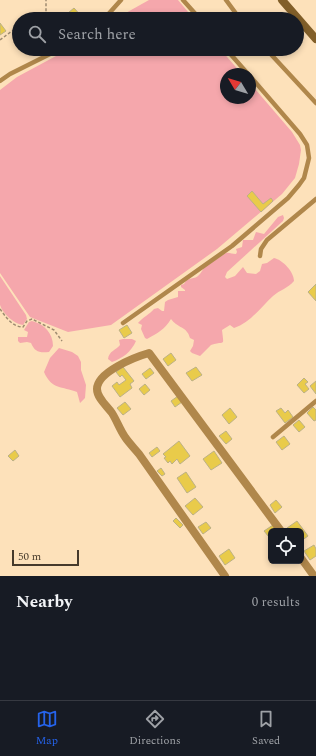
<!DOCTYPE html>
<html lang="en">
<head>
<meta charset="utf-8">
<style>
	body { margin:0; font-family:Spectral,serif; background:#20242c; color:#f1f3f6 }
	.controls { position:absolute; right:12px; bottom:12px; display:grid; overflow:hidden; border-radius:6px; box-shadow:0 2px 6px #0003 }
	.controls button { width:36px; height:36px; display:grid; place-items:center; padding:0; border:0; border-bottom:1px solid #363941; background:#171b24; color:#f1f3f6; font:20px sans-serif }
	.compass { position:absolute; left:220px; top:68px; width:36px; height:36px; border-radius:50%; background:#171b24; box-shadow:0 2px 6px #0003; rotate:308deg }
	.scale { position:absolute; left:12px; bottom:10px; width:67px; box-sizing:border-box; padding-left:4px; border:2px solid #463a2b; border-top:0; font-size:11px; line-height:14px; white-space:nowrap; color:#463a2b; -webkit-text-stroke:3px #fde1ba; paint-order:stroke }
	.list { margin:0; padding:0; list-style:none }
	h2 { display:flex; justify-content:space-between; align-items:center; height:52px; margin:0; padding:0 16px; font-size:17px }
	h2 small { font-size:13px; font-weight:400; color:#9ea1a6 }
	.icon { flex:none; width:22px; height:22px; fill:none; stroke:currentColor; stroke-width:2; stroke-linecap:round; stroke-linejoin:round }
	.map { position:relative; flex:none; width:316px; height:576px; overflow:hidden }
	.search { position:absolute; background:#171b24; box-shadow:0 2px 6px #0003; left:12px; right:12px; top:12px; height:44px; display:flex; align-items:center; gap:10px; box-sizing:border-box; padding:0 14px; border-radius:22px; color:#9ea1a6; font-size:15px }
	.sheet { height:124px; background:#171b24 }
	nav { display:flex; justify-content:space-around; align-items:center; box-sizing:border-box; height:56px; border-top:1px solid #363941; background:#171b24; font-size:11px; color:#9ea1a6 }
	nav a { display:grid; justify-items:center; gap:2px }
	nav .on { color:#2563eb }
	.map>svg:first-child { display:block }
</style>
</head>
<body>
<div class="map">
<svg width="316" height="576" viewBox="0 0 316 576">
	<rect width="100%" height="100%" fill="#fde1ba"/>
	<g fill="#f5a7ac">
		<path d="M149 0H178L194 19H115Z"/>
		<path d="M69 49H220L242 74H226V98H250V83L292 132 300 145 301 150 299 164 295 178 282 194 217 249 111 325 68 332 30 317 0 273V90L17 77Z"/>
		<path d="M283 215 284 218 283 221 227 272 225 277 227 279 235 276 243 267 247 273 256 274 260 271 262 264 267 263 274 258C283 260 294 272 294 281 288 288 280 290 273 296 261 307 250 323 234 328L230 325 222 330C224 348 225 340 211 345L200 356 192 353 190 351 193 346 194 340 190 338C189 336 189 334 187 332 184 327 177 327 171 319 165 329 158 333 147 339L145 338 141 329 142 325 138 323C143 317 150 314 154 309L158 308 162 311H164L165 302 168 300 178 297V291H185V290L181 287V285L184 284C188 276 195 280 199 275 201 273 203 269 205 267 207 266 225 253 226 253 229 252 232 254 236 254L237 252 236 249 242 247 243 240H253L256 232 264 234 278 217Z"/>
		<path d="M0 276 26 315 27 319 23 325C14 324 3 314 0 305 0 298 0 284 0 276Z"/>
		<path d="M32 321C44 324 53 333 53 346L49 352C39 353 35 352 31 343L27 342 20 343 18 341V337H27L28 332 24 330 29 322Z"/>
		<path d="M123 339H132L136 341C131 352 123 358 112 362L108 359C109 351 116 350 120 345L119 340Z"/>
		<path d="M59 348 72 352 78 356 81 362V370L86 385 85 398 80 403 77 392C62 386 52 390 44 372L50 358Z"/>
	</g>
	<g fill="#e9cb4a" stroke="#bcb186">
		<path d="M74 8 83 18 82 19H73L68 13Z"/>
		<path d="M96 13 98 16 94 19 92 17Z"/>
		<path d="M0 23 6 31 0 35Z"/>
		<path d="M252 191 263 204 271 198 273 201 261 212 247 196Z"/>
		<path d="M316 284V301L308 292Z"/>
		<path d="M127 325 132 333 124 338 119 330Z"/>
		<path d="M171 353 176 360 168 366 163 359Z"/>
		<path d="M123 367 134 381 130 384 132 388 120 397 112 386 117 382 119 385 126 380 122 375 120 377 116 372Z"/>
		<path d="M196 367 202 375 192 381 186 373Z"/>
		<path d="M150 368 154 373 146 379 142 374Z"/>
		<path d="M304 378 308 382 305 384 309 389 304 393 297 385Z"/>
		<path d="M316 381V394L310 386Z"/>
		<path d="M145 384 150 390 144 395 139 389Z"/>
		<path d="M178 396 182 402 175 407 171 401Z"/>
		<path d="M125 402 131 409 123 415 117 408Z"/>
		<path d="M313 407 316 410V420L314 421 307 413Z"/>
		<path d="M230 408 237 417 229 424 222 415Z"/>
		<path d="M281 408 285 413 288 410 293 417 285 423 276 411Z"/>
		<path d="M299 420 305 427 299 432 293 425Z"/>
		<path d="M226 431 232 439 226 444 219 436Z"/>
		<path d="M284 436 290 444 282 450 276 442Z"/>
		<path d="M179 441 190 456 180 464 177 459 172 464 170 461 168 463 164 458 166 457 163 454Z"/>
		<path d="M157 447 160 451 152 457 149 453Z"/>
		<path d="M15 450 19 456 13 461 8 456Z"/>
		<path d="M214 451 222 463 211 470 203 459Z"/>
		<path d="M161 468 165 474 162 476 157 471Z"/>
		<path d="M186 472 196 487 187 493 177 478Z"/>
		<path d="M195 498 203 507 193 515 185 506Z"/>
		<path d="M276 500 282 507 275 513 270 505Z"/>
		<path d="M176 518 183 525 180 528 173 521Z"/>
		<path d="M297 521 308 536 301 541V531H290L287 528Z"/>
		<path d="M206 522 211 528 203 534 198 527Z"/>
		<path d="M273 525 277 531H271V535L269 537 264 531Z"/>
		<path d="M314 545 316 549V556L310 560 304 551Z"/>
		<path d="M229 549 235 558 225 565 219 556Z"/>
	</g>
	<g fill="none" stroke-linecap="round" stroke-linejoin="round">
		<g stroke="#9e8b70" stroke-width="1.5" stroke-dasharray="3 2" stroke-linecap="butt">
			<path d="M40 19 46 12V0"/>
			<path d="M0 40 12 31 19 29"/>
			<path d="M0 309C6 317 12 327 23 327L27 321 32 319 54 330 62 341"/>
		</g>
		<g stroke="#b0874b" stroke-width="4.5">
			<path d="M183 0 200 19"/>
			<path d="M226 0 240 19"/>
			<path d="M104 19 121 0"/>
			<path d="M226 49 248 74"/>
			<path d="M266 49 316 103"/>
			<path d="M0 81 10 74 60 49"/>
			<path d="M260 256 261 249 267 240 316 199"/>
			<path d="M123 323 232 246 288 198 299 185 304 178 309 158 307 145 300 134 250 76"/>
			<path d="M273 437 316 401"/>
		</g>
		<g stroke="#b0874b" stroke-width="8">
			<path d="M301 558 314 576"/>
			<path d="M225 576 139 454C135 449 129 443 125 437 120 430 117 421 112 413 107 406 97 398 97 389 97 372 135 357 149 353L281 531"/>
		</g>
		<path stroke="#825f29" stroke-width="8" d="M282 0 316 39"/>
	</g>
</svg>
<div class="controls">
<button><svg class="icon" aria-label="locate" viewBox="0 0 24 24"><circle cx="12" cy="12" r="6"/><path d="M12 2v4M12 18v4M2 12h4M18 12h4"/></svg></button>
</div>
<svg class="compass" viewBox="-18 -18 36 36"><path d="M0-13l5 13h-10z" fill="#e53935"/><path d="M0 13l5-13h-10z" fill="#9ea1a6"/></svg>
<div class="scale">50 m</div>
<div class="search"><svg class="icon" aria-label="search" viewBox="0 0 24 24"><circle cx="10" cy="10" r="6"/><path d="M15 15l6 6"/></svg>Search here</div>
</div>
<section class="sheet">
<h2>Nearby<small>0 results</small></h2>
<ul class="list">
</ul>
</section>
<nav>
<a class="on"><svg class="icon" aria-label="map" viewBox="0 0 24 24"><path d="M3 6l6-2 6 2 6-2v14l-6 2-6-2-6 2zM9 4v14M15 6v14"/></svg>Map</a>
<a><svg class="icon" aria-label="directions" viewBox="0 0 24 24"><path d="M12 3l9 9-9 9-9-9zM9 14v-3h6M13 9l2 2-2 2"/></svg>Directions</a>
<a><svg class="icon" aria-label="saved" viewBox="0 0 24 24"><path d="M7 4h10v16l-5-4-5 4z"/></svg>Saved</a>
</nav>
</body>
</html>
